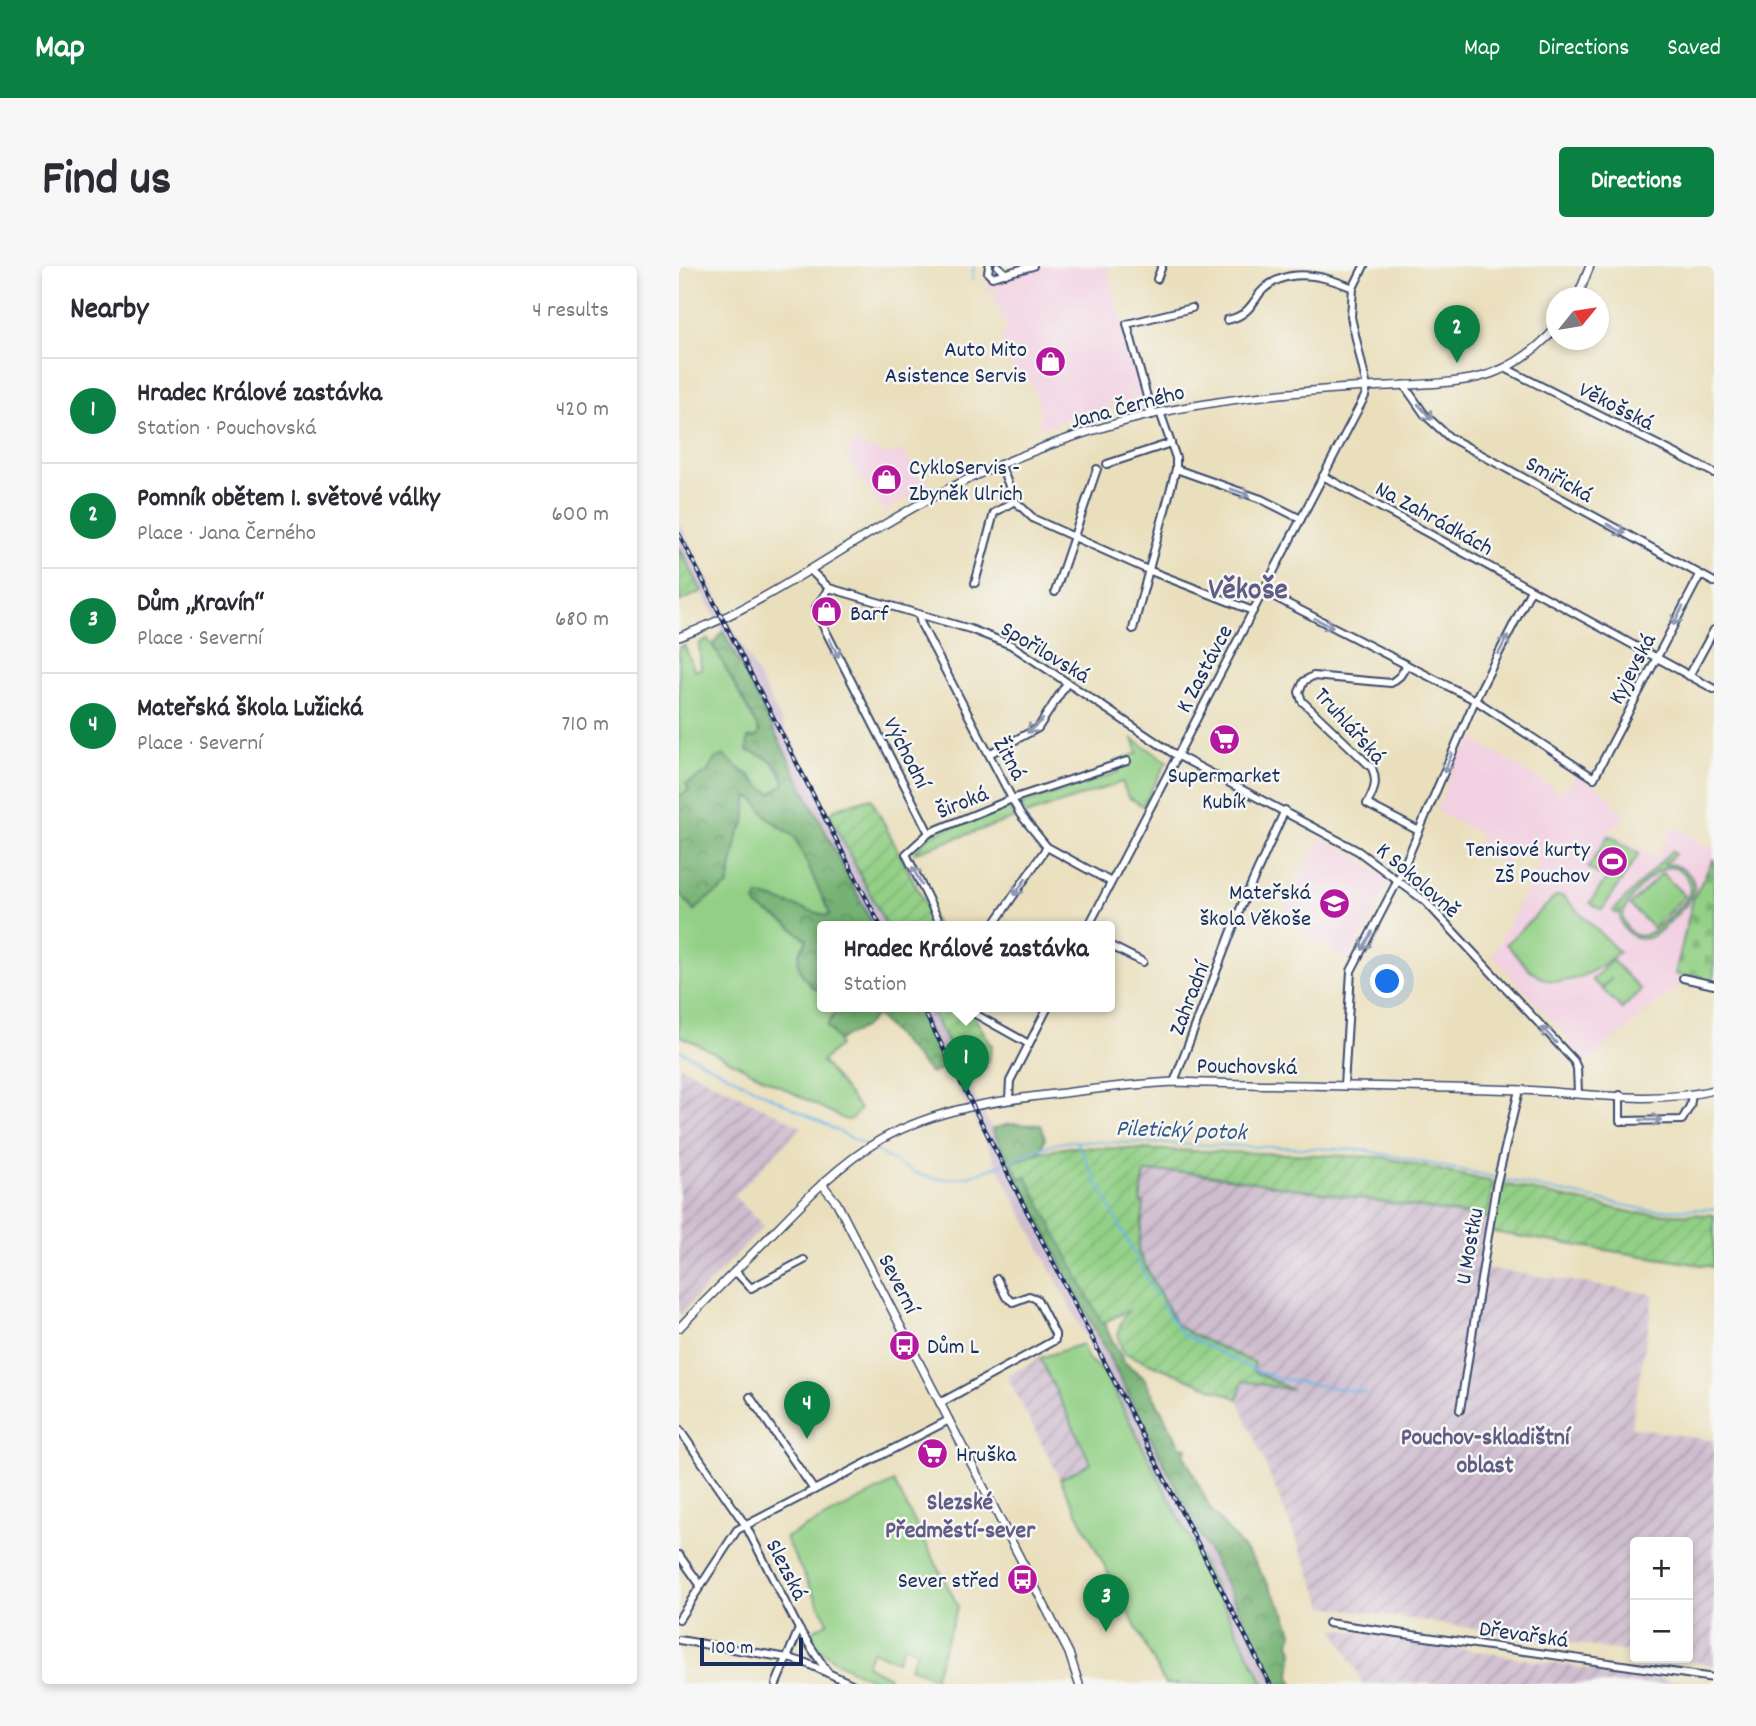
<!DOCTYPE html>
<html lang="en">
<head>
<meta charset="utf-8">
<style>
	body { margin:0; font-family:Dekko,sans-serif; background:#f7f7f7; color:#2b2b33 }
	.controls { position:absolute; right:21px; bottom:21px; display:grid; overflow:hidden; border-radius:7px; box-shadow:0 4px 10px #0003 }
	.controls button { width:63px; height:63px; display:grid; place-items:center; padding:0; border:0; border-bottom:2px solid #e1e1e2; background:#fff; color:#2b2b33; font:35px sans-serif }
	.compass { position:absolute; left:867px; top:21px; width:63px; height:63px; border-radius:50%; background:#fff; box-shadow:0 4px 10px #0003; rotate:60deg }
	.scale { position:absolute; left:21px; bottom:18px; width:103px; box-sizing:border-box; padding-left:7px; border:4px solid #1b2f5e; border-top:0; font-size:19px; line-height:24px; white-space:nowrap; color:#1b2f5e; -webkit-text-stroke:5px #f6f6f2; paint-order:stroke }
	.you { position:absolute; left:709px; top:716px; width:24px; height:24px; margin:-18px; border:5px solid #fff; border-radius:50%; background:#1a73e8; box-shadow:0 0 0 10px #1a73e833 }
	.badge { display:grid; place-items:center; width:46px; height:46px; border-radius:50%; background:#0b8043; color:#fff; font-size:23px; font-weight:700 }
	.pin { position:absolute; translate:-50% -58px; filter:drop-shadow(0 2px 4px #0008) }
	.pin::after { content:''; position:absolute; top:37px; width:24px; height:21px; background:inherit; clip-path:polygon(0 0,100% 0,50% 100%) }
	.popup { position:absolute; left:138px; top:655px; width:298px; height:91px; box-sizing:border-box; display:grid; place-content:center; border-radius:7px; background:#fff; filter:drop-shadow(0 2px 5px #0005); font-size:23px; white-space:nowrap; color:#7c7c81 }
	.popup b { font-size:26px; color:#2b2b33 }
	.popup::after { content:''; position:absolute; left:50%; top:100%; margin-left:-14px; border:14px solid transparent; border-top-color:#fff }
	.list { margin:0; padding:0; list-style:none }
	h2 { display:flex; justify-content:space-between; align-items:center; height:91px; margin:0; padding:0 28px; font-size:30px }
	h2 small { font-size:23px; font-weight:400; color:#7c7c81 }
	.list li { display:grid; grid-template-columns:46px 1fr auto; gap:21px; align-items:center; box-sizing:border-box; height:105px; padding:0 28px; border-top:2px solid #e1e1e2 }
	.list b { display:block; font-size:26px; white-space:nowrap }
	.list p { margin:0; font-size:23px; white-space:nowrap; color:#7c7c81 }
	.list em { font-size:23px; font-style:normal; color:#7c7c81 }
	.map { position:relative; flex:none; width:1035px; height:1418px; overflow:hidden; border-radius:7px }
	header { display:flex; align-items:center; gap:42px; box-sizing:border-box; height:98px; padding:0 35px; background:#0b8043; color:#fff }
	header strong { font-size:33px }
	nav { display:flex; gap:38px; margin-inline-start:auto; font-size:24px }
	.intro { display:flex; align-items:center; justify-content:space-between; box-sizing:border-box; height:168px; padding:0 42px }
	h1 { margin:0; font-size:49px }
	.button { padding:18px 32px; border-radius:7px; background:#0b8043; color:#fff; font-size:24px; font-weight:700 }
	main { display:flex; gap:42px; padding:0 42px }
	aside { flex:1; background:#fff; border-radius:7px; box-shadow:0 4px 10px #0003 }
	.map>svg:first-child { display:block }
</style>
</head>
<body>
<header>
<strong>Map</strong>
<nav><a>Map</a><a>Directions</a><a>Saved</a></nav>
</header>
<div class="intro"><h1>Find us</h1><a class="button">Directions</a></div>
<main>
<aside>
<h2>Nearby<small>4 results</small></h2>
<ul class="list">
<li><span class="badge">1</span><div><b>Hradec Králové zastávka</b><p>Station · Pouchovská</p></div><em>420 m</em></li>
<li><span class="badge">2</span><div><b>Pomník obětem 1. světové války</b><p>Place · Jana Černého</p></div><em>600 m</em></li>
<li><span class="badge">3</span><div><b>Dům „Kravín“</b><p>Place · Severní</p></div><em>680 m</em></li>
<li><span class="badge">4</span><div><b>Mateřská škola Lužická</b><p>Place · Severní</p></div><em>710 m</em></li>
</ul>
</aside>
<div class="map">
<svg width="1035" height="1418" viewBox="0 0 1035 1418">
	<defs>
		<pattern id="industrial-furrows" width="10" height="10" patternUnits="userSpaceOnUse" patternTransform="scale(1.75)"><rect width="10" height="10" fill="#cfbdcf"/><path d="M-1 1l2-2M0 10L10 0M9 11l2-2" fill="none" stroke="#a79aab"/></pattern>
		<pattern id="forest-crowns" width="20" height="18" patternUnits="userSpaceOnUse" patternTransform="scale(1.75)"><rect width="20" height="18" fill="#76b273"/><path d="M2 6a3 3 0 1 1 6 0M12 15a3 3 0 1 1 6 0" fill="none" stroke="#609162"/></pattern>
		<pattern id="cemetery-stones" width="16" height="16" patternUnits="userSpaceOnUse" patternTransform="scale(1.75)"><rect width="16" height="16" fill="#93d086"/><path d="M2 7V4a2 2 0 0 1 4 0v3zM10 15v-3a2 2 0 0 1 4 0v3z" fill="#7eb376"/></pattern>
		<pattern id="garden-furrows" width="10" height="10" patternUnits="userSpaceOnUse" patternTransform="scale(1.75)"><rect width="10" height="10" fill="#93d086"/><path d="M-1 1l2-2M0 10L10 0M9 11l2-2" fill="none" stroke="#7eb376"/></pattern>
	</defs>
	<rect width="100%" height="100%" fill="#f6f6f2"/>
	<filter id="ink" filterUnits="userSpaceOnUse"><feTurbulence type="fractalNoise" baseFrequency=".0143" numOctaves="2"/><feDisplacementMap in="SourceGraphic" scale="14" xChannelSelector="R" yChannelSelector="G"/><feConvolveMatrix kernelMatrix="1 2 1 2 8 2 1 2 1" color-interpolation-filters="sRGB"/></filter>
	<filter id="wash" filterUnits="userSpaceOnUse"><feTurbulence type="fractalNoise" baseFrequency=".00686" numOctaves="4" result="noise"/><feDisplacementMap in="SourceGraphic" scale="28" xChannelSelector="R" yChannelSelector="G"/><feGaussianBlur stdDeviation="1.57" result="paint"/><feColorMatrix in="noise" values="0 0 0 0 0 0 0 0 0 0 0 0 0 0 0 0 0 1.4 0 .05"/><feComposite in="paint" operator="in"/></filter>
	<g filter="url(#wash)">
		<rect width="100%" height="100%" fill="#eadfbc"/>
		<g fill="#f2cfe1">
			<path d="M364 0H428L464 130 357 163 362 148 352 114 337 118 322 71 324 70 328 56 321 53 324 46 316 36 317 23 309 25 307 17Z"/>
			<path d="M174 176 210 189 222 184 226 187 240 214 248 210 252 218 205 246 167 191Z"/>
			<path d="M788 469 879 525 890 520 897 507 935 533 933 539 946 546 937 562 933 560 930 566 977 592 995 560 1035 584V592L1014 633 996 707 1001 709 998 722 907 796 888 776V770L813 690 859 601 858 592 837 581 827 599 796 582 802 569 757 545 781 486 790 484 792 480Z"/>
			<path d="M641 571 676 590 707 613 709 618 670 696 602 653Z"/>
		</g>
		<g fill="url(#industrial-furrows)">
			<path d="M0 799 123 861 55 930 85 960 0 1049Z"/>
			<path d="M466 906H509L809 952 800 1001 975 1028 952 1161 1035 1175V1399L989 1392H1009V1276H956V1387L645 1340 559 1133 563 1115 610 1123 573 1105 576 1098 514 1069 497 1059 459 986 465 938 461 936Z"/>
			<path d="M361 1092 412 1198 381 1213 328 1110Z"/>
			<path d="M655 1362 913 1404 1025 1418H684Z"/>
		</g>
		<g fill="#cfbdcf">
			<path d="M0 256 208 661H195L141 555 0 281Z"/>
			<path d="M237 741H250L598 1418H585Z"/>
		</g>
		<g fill="#93d086" stroke="#578072" stroke-width="2" fill-rule="evenodd">
			<path d="M29 373 44 395 79 462 80 469 77 472 81 489 92 494 105 513 104 519 93 527 82 522 70 508 36 493 28 507 7 518 10 524 0 531V381L5 379 16 405 22 403 20 378Z"/>
			<path d="M454 473 488 495 464 540 449 531 443 516 347 549 340 539 440 506 437 495 459 487Z"/>
			<path d="M72 531 81 537 88 551 116 571 149 641 151 648 148 650 87 631 79 641 107 657 128 674 120 687 130 719 143 727 144 741H160L148 760 159 774 160 780 143 795 181 843 173 853 167 854 0 769V626L15 645 28 633 49 620 59 568 66 557 68 532Z"/>
			<path d="M329 542 336 552 235 587 250 569Z"/>
			<path d="M929 570H932L960 588 923 644 911 637 927 613 909 602Z"/>
			<path d="M992 585 996 588 985 598C1004 597 1023 614 1011 633 1008 639 1001 645 996 650 984 662 970 682 951 668 942 662 940 654 941 644L937 648 934 645ZM990 601C1007 603 1017 619 1007 634 1002 640 996 645 991 650 977 665 955 684 944 653 943 636 974 604 990 601Z"/>
			<path d="M983 607 1006 630 974 662 951 639Z"/>
			<path d="M877 630H884L940 686C921 703 885 726 859 710 847 702 837 688 827 678Z"/>
			<path d="M933 694 962 724 943 743 923 723 933 712 922 722 913 714Z"/>
			<path d="M403 1078 409 1093 426 1107 585 1418H486L381 1213 412 1197 361 1092Z"/>
			<path d="M215 1216 279 1340 255 1412 231 1401 238 1385 225 1379 218 1395 193 1385 187 1399 210 1411 204 1418C174 1404 147 1397 130 1367L149 1356 106 1272Z"/>
		</g>
		<g fill="url(#forest-crowns)" stroke="#487068" stroke-width="2">
			<path d="M44 365 195 661H144L143 727C130 719 117 708 120 690 121 684 126 680 128 674L107 657 79 641 76 636 79 630 87 631 148 650 151 648 116 571C107 563 94 558 87 549 81 542 80 537 72 531L68 532 66 557 59 568 49 620 28 633 15 645 0 626V531L10 524 7 518 28 507 36 493 44 489C54 497 85 526 93 527L104 520C108 499 84 489 68 485L69 472 77 471 81 466 34 379Z"/>
			<path d="M160 741H237L267 800 252 808 197 748 185 762 159 774 148 760Z"/>
			<path d="M330 858 362 859 366 872 361 886 334 897 347 910 445 1096 465 1112 501 1180 507 1181 508 1184 504 1187 532 1244 575 1295 606 1347 613 1366 611 1377 614 1384 611 1409 614 1418H598L313 863Z"/>
		</g>
		<path fill="url(#cemetery-stones)" stroke="#578072" stroke-width="2" d="M1035 592V717L996 708 1014 633Z"/>
		<g fill="url(#garden-furrows)" stroke="#578072" stroke-width="2">
			<path d="M0 281 23 325 0 336Z"/>
			<path d="M192 532 258 661H208L151 550 155 543Z"/>
			<path d="M250 741H289L313 780 307 802 287 813Z"/>
			<path d="M392 881 703 891 814 916 809 952 509 906H466L461 936 465 937 459 986 497 1058 514 1069 576 1097 574 1105 613 1124 564 1115 559 1133 445 1087C436 1070 438 1060 449 1045L423 1057 347 910 342 912 333 897 361 886Z"/>
			<path d="M819 917 956 947 1035 949V1001L812 966Z"/>
		</g>
		<g fill="none" stroke-linecap="round" stroke-linejoin="round">
			<g stroke="#6cb6e4" stroke-width="2">
				<path d="M293 13 295 0"/>
				<path d="M0 784 186 879"/>
				<path d="M397 875 477 1030"/>
				<path d="M194 883C208 891 222 901 237 907 292 930 342 877 397 875L685 884 816 911"/>
				<path d="M821 913 968 944 1035 943"/>
				<path d="M481 1036 503 1068 575 1104 602 1113 686 1127"/>
			</g>
		</g>
	</g>
	<g filter="url(#ink)">
		<g fill="none" stroke-linecap="round" stroke-linejoin="round">
			<defs>
				<g id="minor">
					<path d="M310 0 309 7 313 11 354 0"/>
					<path d="M319 0 327 8"/>
					<path d="M478 13 483 0"/>
					<path d="M548 54C565 51 572 41 581 27 605 0 642 8 674 22"/>
					<path d="M826 102 1035 207"/>
					<path d="M725 119 746 149 770 171 1035 316"/>
					<path d="M473 149 448 58 513 42"/>
					<path d="M428 198 492 177"/>
					<path d="M322 200 336 235 355 253 469 304 574 345"/>
					<path d="M497 203 582 233 622 253"/>
					<path d="M644 210 1035 423"/>
					<path d="M131 304 150 322 291 363 332 379 492 486 679 585 746 635 895 795 898 802 899 827"/>
					<path d="M296 317 315 247 336 235"/>
					<path d="M150 322 137 341 138 348 250 567"/>
					<path d="M584 325 796 434 915 512 1021 309"/>
					<path d="M376 326 418 203"/>
					<path d="M240 350 242 358 341 548 368 581 432 616"/>
					<path d="M454 363 497 203V192L481 146"/>
					<path d="M728 399 721 410 712 417 634 410 625 415 620 426 623 435 693 502C699 516 695 525 688 538L740 565"/>
					<path d="M1010 410 1035 364"/>
					<path d="M310 488 359 462 388 417"/>
					<path d="M263 661 227 588 250 567 333 533 448 495"/>
					<path d="M313 661 368 581"/>
					<path d="M409 661 686 130 688 121 672 51 674 22 685 0"/>
					<path d="M430 679 464 696"/>
					<path d="M1004 712 1035 719"/>
					<path d="M296 748 350 778"/>
					<path d="M495 816 562 641 606 544"/>
					<path d="M665 820 672 705 719 614 796 434 852 324"/>
					<path d="M941 829V855L1003 854 1011 840 1013 829"/>
					<path d="M330 833 331 815 369 741"/>
					<path d="M56 1005 72 1022 125 994"/>
					<path d="M71 1131 135 1224"/>
					<path d="M261 1137 376 1074V1068L358 1033 350 1030 334 1036 327 1031 318 1013"/>
					<path d="M781 1144 817 920 840 824"/>
					<path d="M0 1163 67 1260 120 1363 149 1407"/>
					<path d="M0 1289 22 1320"/>
					<path d="M0 1353 58 1264 270 1154"/>
					<path d="M649 1357 1035 1412"/>
					<path d="M0 1374 109 1392 127 1397 173 1418"/>
					<path d="M97 1418 120 1363"/>
				</g>
				<g id="tertiary">
					<path d="M898 32 911 0"/>
					<path d="M0 371C96 335 177 269 269 223 335 190 410 162 483 146 550 132 619 125 688 121 722 119 783 119 814 107 838 98 861 80 878 61"/>
					<path d="M143 918 158 937 390 1387 400 1418"/>
					<path d="M0 1062C28 1033 57 1004 86 975 122 938 157 900 201 874 258 842 321 834 385 827 422 822 458 818 495 816 611 820 727 820 843 824 905 827 974 839 1035 824"/>
				</g>
			</defs>
			<use href="#minor" stroke="#3a496c" stroke-width="10"/>
			<use href="#tertiary" stroke="#3a496c" stroke-width="10"/>
			<use href="#minor" stroke="#fff" stroke-width="6"/>
			<use href="#tertiary" stroke="#fff" stroke-width="7"/>
			<defs>
				<g id="rail">
					<path d="M0 268 202 661"/>
					<path d="M243 741 591 1418"/>
				</g>
			</defs>
			<use href="#rail" stroke="#1b2f5e" stroke-width="4.5"/>
			<use href="#rail" stroke="#f6f6f2" stroke-width="2" stroke-dasharray="5" stroke-linecap="butt"/>
		</g>
		<defs><path id="oneway-shaft" d="M-6 0H5M1.5-3L5.5 0L1.5 3" fill="none" stroke-width="1.6" stroke-linecap="round" stroke-linejoin="round" transform="scale(1.75)"/></defs>
		<g stroke="#8d97ae">
			<use href="#oneway-shaft" transform="translate(746 146) rotate(49)"/>
			<use href="#oneway-shaft" transform="translate(561 226) rotate(19)"/>
			<use href="#oneway-shaft" transform="translate(937 263) rotate(29)"/>
			<use href="#oneway-shaft" transform="translate(999 350) rotate(118)"/>
			<use href="#oneway-shaft" transform="translate(645 357) rotate(27)"/>
			<use href="#oneway-shaft" transform="translate(824 379) rotate(-63)"/>
			<use href="#oneway-shaft" transform="translate(155 382) rotate(63)"/>
			<use href="#oneway-shaft" transform="translate(356 460) rotate(139)"/>
			<use href="#oneway-shaft" transform="translate(769 497) rotate(112)"/>
			<use href="#oneway-shaft" transform="translate(238 610) rotate(-117)"/>
			<use href="#oneway-shaft" transform="translate(341 621) rotate(125)"/>
			<use href="#oneway-shaft" transform="translate(688 675) rotate(118)"/>
			<use href="#oneway-shaft" transform="translate(870 769) rotate(-133)"/>
			<use href="#oneway-shaft" transform="translate(972 854) rotate(-1)"/>
		</g>
	</g>
	<defs>
		<symbol id="shop-disc" viewBox="-11 -11 22 22"><circle r="9.5" fill="#b5179e" stroke="#f6f6f2"/><path d="M-5-2.5h2.3a2.7 3.5 0 0 1 5.4 0H5L5.5 6h-11ZM-1.5-2.5h3a1.5 2.3 0 0 0-3 0Z" fill="#fff"/></symbol>
		<symbol id="supermarket-disc" viewBox="-11 -11 22 22"><circle r="9.5" fill="#b5179e" stroke="#f6f6f2"/><path d="M-6-5.5h2.5l.6 2H6L4.5 2H-2.5L-4.4-4H-6ZM-1.5 3.2a1.3 1.3 0 1 0 .1 0ZM3 3.2a1.3 1.3 0 1 0 .1 0Z" fill="#fff"/></symbol>
		<symbol id="stadium-disc" viewBox="-11 -11 22 22"><circle r="9.5" fill="#b5179e" stroke="#f6f6f2"/><path d="M0-5a6.5 5 0 1 0 0 10a6.5 5 0 1 0 0-10ZM-3.5-1.8h7v3.6h-7Z" fill="#fff"/></symbol>
		<symbol id="school-disc" viewBox="-11 -11 22 22"><circle r="9.5" fill="#b5179e" stroke="#f6f6f2"/><path d="M0-5L7-2L0 1L-7-2ZM-4 1L0 2.5L4 1V4Q0 6-4 4Z" fill="#fff"/></symbol>
		<symbol id="bus-disc" viewBox="-11 -11 22 22"><circle r="9.5" fill="#b5179e" stroke="#f6f6f2"/><path d="M-5-6H5V4H4V6H2V4H-2V6H-4V4H-5ZM-3.5-4V0h7V-4ZM-3.5 1.2v1.5H-2V1.2ZM2 1.2v1.5H3.5V1.2Z" fill="#fff"/></symbol>
	</defs>
	<g fill-rule="evenodd">
		<use href="#shop-disc" x="354" y="78" width="35" height="35"/>
		<use href="#shop-disc" x="190" y="196" width="35" height="35"/>
		<use href="#shop-disc" x="130" y="328" width="35" height="35"/>
		<use href="#supermarket-disc" x="528" y="456" width="35" height="35"/>
		<use href="#stadium-disc" x="916" y="578" width="35" height="35"/>
		<use href="#school-disc" x="638" y="620" width="35" height="35"/>
		<use href="#bus-disc" x="208" y="1062" width="35" height="35"/>
		<use href="#supermarket-disc" x="236" y="1170" width="35" height="35"/>
		<use href="#bus-disc" x="326" y="1296" width="35" height="35"/>
	</g>
	<g text-anchor="middle" stroke-width="5" stroke-linejoin="round" paint-order="stroke">
		<g font-size="23" fill="#1b2f5e" stroke="#f6f6f2" text-anchor="end">
			<text x="348" y="90">Auto Mito<tspan x="348" dy="26">Asistence Servis</tspan></text>
			<text x="230" y="208" text-anchor="start">CykloServis -<tspan x="230" dy="26">Zbyněk Ulrich</tspan></text>
			<text x="171" y="354" text-anchor="start">Barf</text>
			<text x="545" y="516" text-anchor="middle">Supermarket<tspan x="545" dy="26">Kubík</tspan></text>
			<text x="911" y="590">Tenisové kurty<tspan x="911" dy="26">ZŠ Pouchov</tspan></text>
			<text x="632" y="633">Mateřská<tspan x="632" dy="26">škola Věkoše</tspan></text>
			<text x="248" y="1087" text-anchor="start">Dům L</text>
			<text x="277" y="1195" text-anchor="start">Hruška</text>
			<text x="320" y="1321">Sever střed</text>
		</g>
		<g font-size="23" fill="#1b2f5e" stroke="#f6f6f2">
			<text transform="translate(448 139) rotate(-15)" y="8">Jana Černého</text>
			<text transform="translate(938 139) rotate(27)" y="8">Věkošská</text>
			<text transform="translate(881 212) rotate(29)" y="8">Smiřická</text>
			<text transform="translate(756 251) rotate(29)" y="8">Na Zahrádkách</text>
			<text transform="translate(367 385) rotate(31)" y="8">Spořilovská</text>
			<text transform="translate(524 402) rotate(-62)" y="8">K Zastávce</text>
			<text transform="translate(952 402) rotate(-62)" y="8">Kyjevská</text>
			<text transform="translate(672 459) rotate(48)" y="8">Truhlářská</text>
			<text transform="translate(229 486) rotate(63)" y="8">Východní</text>
			<text transform="translate(332 492) rotate(62)" y="8">Žitná</text>
			<text transform="translate(283 535) rotate(-22)" y="8">Široká</text>
			<text transform="translate(740 613) rotate(41)" y="8">K Sokolovně</text>
			<text transform="translate(509 732) rotate(-69)" y="8">Zahradní</text>
			<text transform="translate(568 799) rotate(1)" y="8">Pouchovská</text>
			<text transform="translate(789 980) rotate(-80)" y="8">U Mostku</text>
			<text transform="translate(221 1017) rotate(63)" y="8">Severní</text>
			<text transform="translate(109 1303) rotate(63)" y="8">Slezská</text>
			<text transform="translate(845 1367) rotate(8)" y="8">Dřevařská</text>
		</g>
		<g font-size="24" font-style="italic" fill="#335886" stroke="#f6f6f2">
			<text transform="translate(502 863) rotate(2)" y="8">Piletický potok</text>
		</g>
		<g font-size="24" font-weight="bold" fill="#615c87" stroke="#f6f6f2">
			<text x="806" y="1178">Pouchov-skladištní<tspan x="806" dy="28">oblast</tspan></text>
			<text x="281" y="1243">Slezské<tspan x="281" dy="28">Předměstí-sever</tspan></text>
		</g>
		<g font-size="30" font-weight="bold" fill="#615c87" stroke="#f6f6f2">
			<text x="569" y="332">Věkoše</text>
		</g>
	</g>
</svg>
<div class="controls">
<button>+</button>
<button>−</button>
</div>
<svg class="compass" viewBox="-18 -18 36 36"><path d="M0-13l5 13h-10z" fill="#e53935"/><path d="M0 13l5-13h-10z" fill="#7c7c81"/></svg>
<div class="scale">100 m</div>
<div class="you"></div>
<div class="pin badge" style="left:287px;top:827px">1</div>
<div class="popup"><b>Hradec Králové zastávka</b>Station</div>
<div class="pin badge" style="left:778px;top:97px">2</div>
<div class="pin badge" style="left:427px;top:1366px">3</div>
<div class="pin badge" style="left:128px;top:1173px">4</div>
</div>
</main>
</body>
</html>
